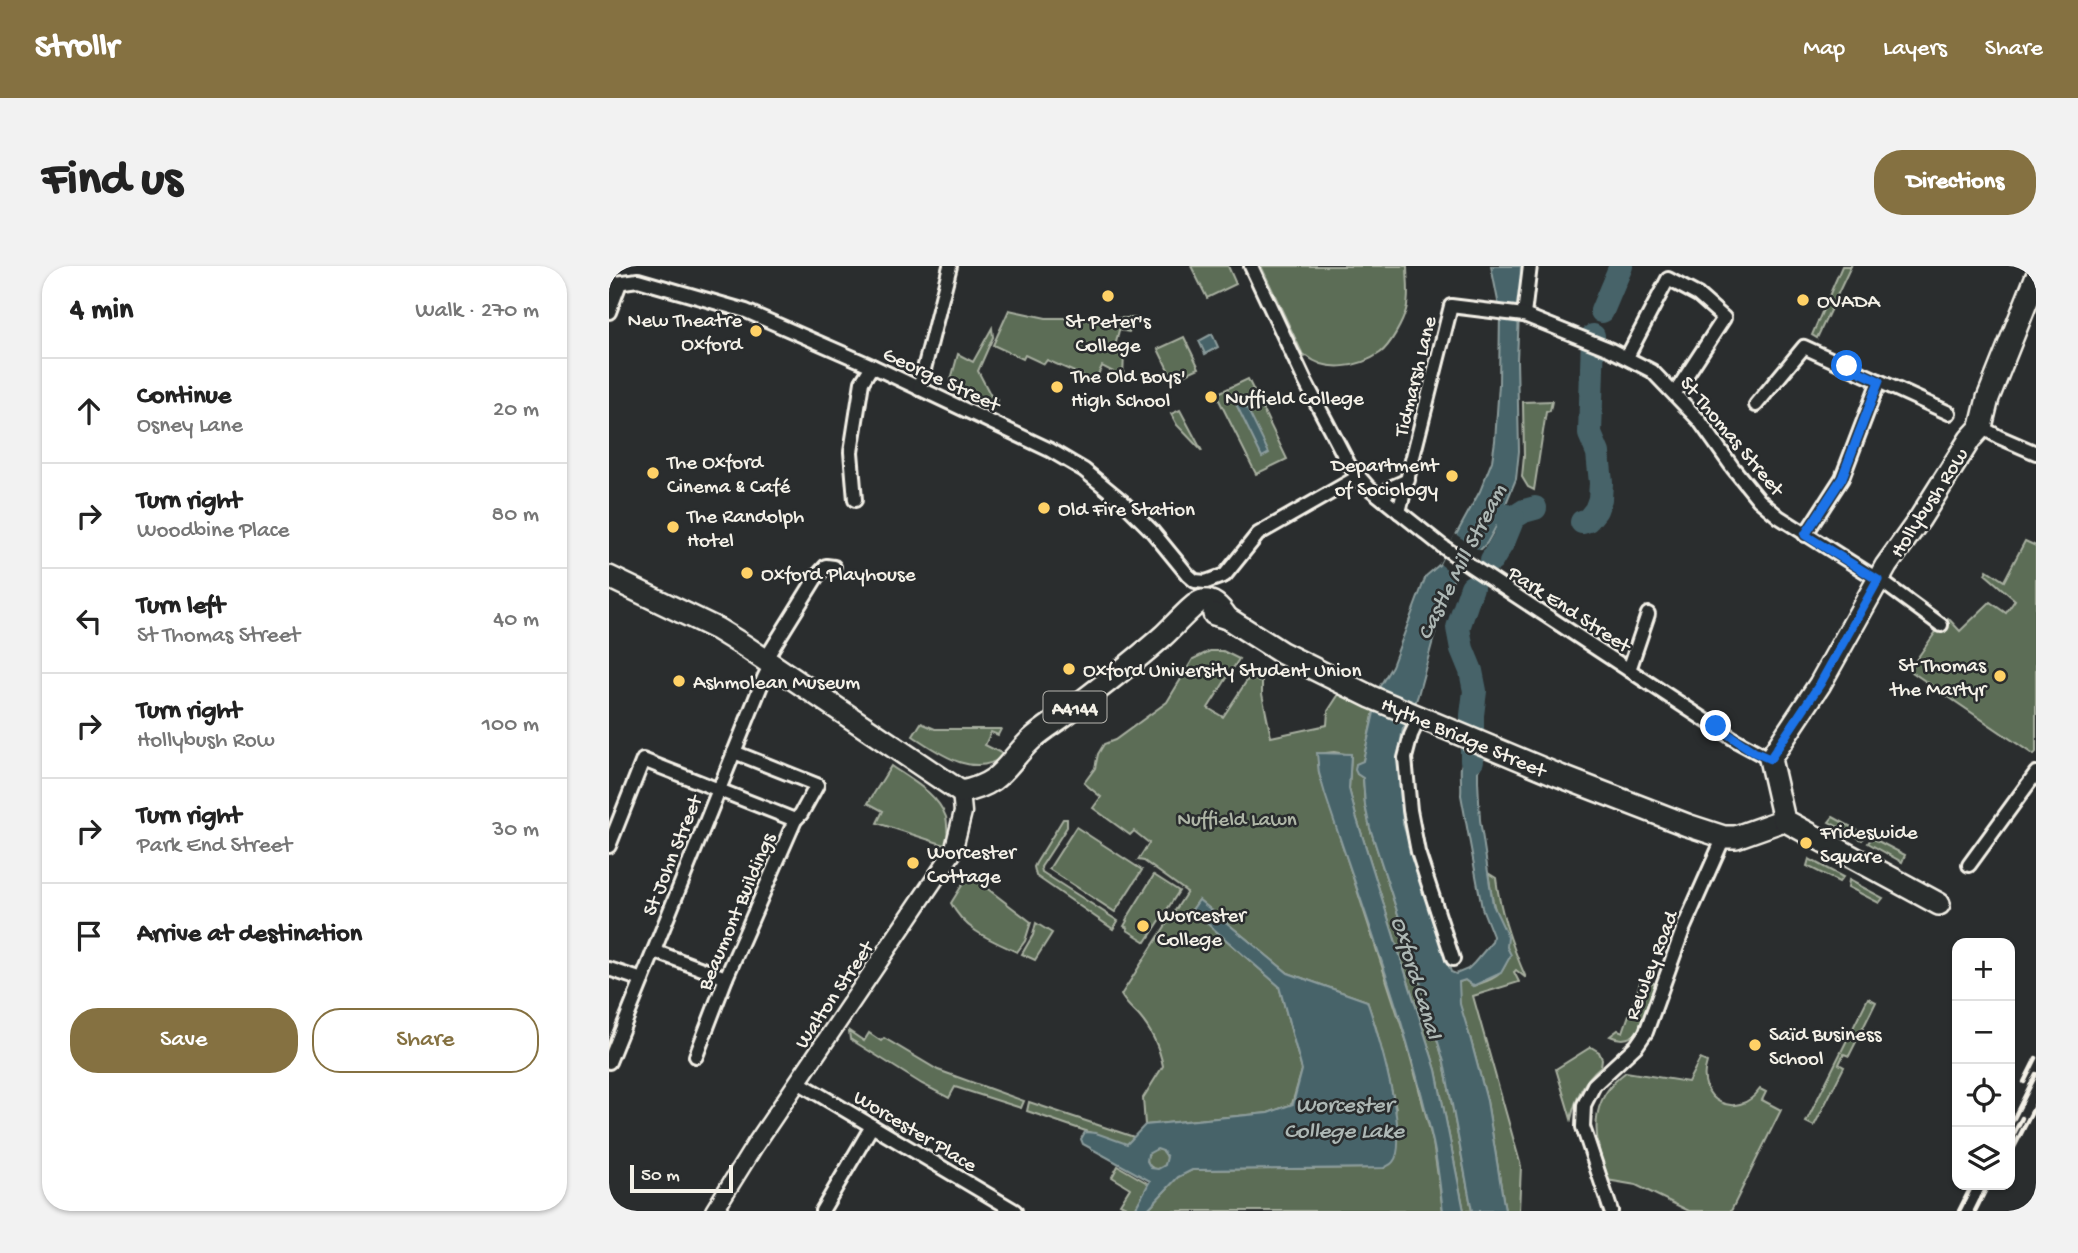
<!DOCTYPE html>
<html lang="en">
<head>
<meta charset="utf-8">
<style>
	body { margin:0; font-family:"Gochi Hand",sans-serif; background:#f2f2f2; color:#222 }
	.controls { position:absolute; right:21px; bottom:21px; display:grid; overflow:hidden; border-radius:14px; box-shadow:0 2px 5px #0004 }
	.controls button { width:63px; height:63px; display:grid; place-items:center; padding:0; border:0; border-bottom:2px solid #e0e0e0; background:#fff; color:#222; font:35px sans-serif }
	.scale { position:absolute; left:21px; bottom:18px; width:103px; box-sizing:border-box; padding-left:7px; border:4px solid #f4f1e8; border-top:0; font-size:19px; line-height:24px; white-space:nowrap; color:#f4f1e8; -webkit-text-stroke:5px #2a2d2e; paint-order:stroke }
	.stop { position:absolute; width:21px; height:21px; margin:-16px; border:5px solid #1a73e8; border-radius:50%; background:#fff }
	.stop.end { background:#1a73e8; border-color:#fff; box-shadow:0 2px 7px #0008 }
	.list { margin:0; padding:0; list-style:none }
	h2 { display:flex; justify-content:space-between; align-items:center; height:91px; margin:0; padding:0 28px; font-size:30px }
	h2 small { font-size:23px; font-weight:400; color:#767676 }
	.list li { display:grid; grid-template-columns:46px 1fr auto; gap:21px; align-items:center; box-sizing:border-box; height:105px; padding:0 28px; border-top:2px solid #e0e0e0 }
	.list b { display:block; font-size:26px; white-space:nowrap }
	.list p { margin:0; font-size:23px; white-space:nowrap; color:#767676 }
	.list em { font-size:23px; font-style:normal; color:#767676 }
	.actions { display:flex; gap:14px; padding:21px 28px }
	.actions a { flex:1; padding:16px 0; border:2px solid #857141; border-radius:28px; text-align:center; font-size:24px; color:#857141 }
	.actions .main { background:#857141; color:#fff }
	.icon { flex:none; width:38px; height:38px; fill:none; stroke:currentColor; stroke-width:2; stroke-linecap:round; stroke-linejoin:round }
	.map { position:relative; flex:none; width:1427px; height:945px; overflow:hidden; border-radius:28px }
	header { display:flex; align-items:center; gap:42px; box-sizing:border-box; height:98px; padding:0 35px; background:#857141; color:#fff }
	header strong { font-size:33px }
	nav { display:flex; gap:38px; margin-inline-start:auto; font-size:24px }
	.intro { display:flex; align-items:center; justify-content:space-between; box-sizing:border-box; height:168px; padding:0 42px }
	h1 { margin:0; font-size:49px }
	.button { padding:18px 32px; border-radius:28px; background:#857141; color:#fff; font-size:24px; font-weight:700 }
	main { display:flex; gap:42px; padding:0 42px }
	aside { flex:1; background:#fff; border-radius:28px; box-shadow:0 2px 5px #0004 }
	.map>svg:first-child { display:block }
</style>
</head>
<body>
<header>
<strong>Strollr</strong>
<nav><a>Map</a><a>Layers</a><a>Share</a></nav>
</header>
<div class="intro"><h1>Find us</h1><a class="button">Directions</a></div>
<main>
<aside>
<h2>4 min<small>Walk · 270 m</small></h2>
<ul class="list">
<li><svg class="icon" aria-label="ahead" viewBox="0 0 24 24"><path d="M12 20V5M6 11l6-6 6 6"/></svg><div><b>Continue</b><p>Osney Lane</p></div><em>20 m</em></li>
<li><svg class="icon" aria-label="right" viewBox="0 0 24 24"><path d="M7 20v-9h11M14 6l5 5-5 5"/></svg><div><b>Turn right</b><p>Woodbine Place</p></div><em>80 m</em></li>
<li><svg class="icon" aria-label="left" viewBox="0 0 24 24"><path d="M17 20v-9H6M10 6l-5 5 5 5"/></svg><div><b>Turn left</b><p>St Thomas Street</p></div><em>40 m</em></li>
<li><svg class="icon" aria-label="right" viewBox="0 0 24 24"><path d="M7 20v-9h11M14 6l5 5-5 5"/></svg><div><b>Turn right</b><p>Hollybush Row</p></div><em>100 m</em></li>
<li><svg class="icon" aria-label="right" viewBox="0 0 24 24"><path d="M7 20v-9h11M14 6l5 5-5 5"/></svg><div><b>Turn right</b><p>Park End Street</p></div><em>30 m</em></li>
<li><svg class="icon" aria-label="arrive" viewBox="0 0 24 24"><path d="M6 21V4h12l-3 4 3 4H6"/></svg><div><b>Arrive at destination</b></div></li>
</ul>
<div class="actions"><a class="main">Save</a><a>Share</a></div>
</aside>
<div class="map">
<svg width="1427" height="945" viewBox="0 0 1427 945">
	<rect width="100%" height="100%" fill="#2a2d2e"/>
	<filter id="ink" filterUnits="userSpaceOnUse"><feTurbulence type="fractalNoise" baseFrequency=".0143" numOctaves="2"/><feDisplacementMap in="SourceGraphic" scale="14" xChannelSelector="R" yChannelSelector="G"/><feConvolveMatrix kernelMatrix="1 2 1 2 8 2 1 2 1" color-interpolation-filters="sRGB"/></filter>
	<g filter="url(#ink)">
		<g fill="#5b6d57" stroke="#a8afa0" stroke-width="2">
			<path d="M582 0H619L627 18 598 32Z"/>
			<path d="M652 0H798C798 14 801 31 797 44 794 56 781 80 771 87 751 101 718 107 698 90L695 91Z"/>
			<path d="M1233 0H1242L1208 72 1203 69Z"/>
			<path d="M400 44 437 52H528L520 66 510 64 505 85 515 88 514 111 493 100 486 115 438 94 435 98 416 89 414 93 384 79Z"/>
			<path d="M383 62 384 71 369 105 382 130 389 134 386 142 340 121 349 88 364 96Z"/>
			<path d="M575 71 590 102 564 114 549 83Z"/>
			<path d="M639 113 678 193 647 208 607 128Z"/>
			<path d="M943 135 941 145 937 146 925 224 919 221 913 211 915 190 914 136Z"/>
			<path d="M571 144 593 185 568 159 562 148Z"/>
			<path d="M1416 275 1427 280V486L1425 489 1300 404 1326 367 1339 352 1351 365 1381 336 1397 347 1406 334 1376 308 1378 304 1395 315Z"/>
			<path d="M601 385H614L630 393 599 442 614 451 641 410 650 416 653 412V428L662 471 718 459 719 445 730 428 765 445 754 495 748 508 754 512 756 539 761 562 812 719 835 796 863 945H855L827 804 747 550 740 523 742 489 725 486 709 488 710 507 797 774 824 876 834 945H537L569 911 583 904 775 902 787 842 767 762 758 735 679 707 590 634 583 644 670 720 693 804 683 838 659 847 536 859 534 832 554 800C550 780 543 765 530 750 523 743 517 738 512 729L578 626 535 595 529 594 540 577 525 565 521 569 484 542 492 531 475 517 486 502 489 488 495 478 506 474 558 436 584 393Z"/>
			<path d="M312 457 326 463H392L389 469 382 466 376 479 396 489C365 514 330 487 304 470Z"/>
			<path d="M282 500C302 514 328 527 337 551 339 559 338 571 339 580L268 557 274 545 259 537Z"/>
			<path d="M1224 551 1257 569 1253 574 1220 556Z"/>
			<path d="M454 553H458V561L432 601 433 606 509 655 504 663 427 610 425 601 427 597Z"/>
			<path d="M467 561 533 604 506 646 440 603Z"/>
			<path d="M1263 572 1296 589 1293 596 1259 577Z"/>
			<path d="M1200 593 1234 611 1230 616 1198 600Z"/>
			<path d="M879 607 887 612C891 647 903 680 917 712L907 704 905 706 910 716 864 730 912 900 910 945H896L878 835 861 771 850 738V716L856 714 864 720C872 717 884 714 890 708 909 690 891 661 885 640 882 629 881 618 879 607Z"/>
			<path d="M545 609 570 625 537 676 518 664 519 662 515 660 518 655 517 654Z"/>
			<path d="M362 610 422 656 416 675 408 686C382 674 355 664 342 637L357 613Z"/>
			<path d="M1240 614 1274 632 1270 637 1239 621Z"/>
			<path d="M427 657 443 667 426 694 413 688 424 669Z"/>
			<path d="M1032 714 1048 718C1040 741 1034 785 1001 770L1009 764 1014 766Z"/>
			<path d="M1259 732 1267 736 1240 790 1235 788 1230 798 1235 801 1205 860 1197 856Z"/>
			<path d="M240 765 255 775 260 767 272 775 275 772 329 804 415 835 412 842 346 821 340 832 313 818 241 773Z"/>
			<path d="M982 781 990 786 993 793 992 800C975 814 967 831 962 853L947 803Z"/>
			<path d="M1091 793 1098 796C1085 834 1128 856 1151 823L1157 826 1153 834 1172 844 1122 945H1080L1027 919 998 914C986 872 976 836 1017 806L1079 816Z"/>
			<path d="M420 836 525 871 518 879 418 845Z"/>
			<circle cx="548" cy="893" r="10"/>
			<path d="M509 900 540 918 525 945 511 938 521 922 503 911Z"/>
		</g>
		<g fill="#466369" stroke="#8c9c9c" stroke-width="2" fill-rule="evenodd">
			<path d="M882 0H912L908 94 910 185 907 213 889 257 878 277 845 311 832 345 809 429 799 459 794 462 790 485 794 558 842 706 847 708 859 703 865 697 883 676 884 670 873 642 852 529C853 520 851 508 852 501 856 486 856 472 855 457L874 465 873 497 869 505V515L871 554 884 639 899 671 898 681 902 689 892 707 864 720 856 714 850 716 851 738 861 771 878 835 896 945H863L835 796 812 719 761 562 756 539 754 512 748 508 746 504 747 498 754 495 771 420 783 400 817 310 831 298 871 225 883 195 886 175 890 118 891 45Z"/>
			<path d="M603 68 609 81 596 88 590 75Z"/>
			<path d="M632 130 660 187 653 191 625 134Z"/>
			<path d="M708 487 742 488 740 523 747 550 827 804 855 945H834C831 922 829 899 824 876 798 758 754 643 716 528L710 507Z"/>
			<path d="M590 634 679 707 758 735C767 760 802 877 784 896 782 899 778 900 775 902L583 904 569 911 537 945H525L541 915 474 878 472 873 476 866 487 867 518 878 536 859 659 847 684 838 693 804 670 720 583 644ZM548 883 554 885 558 891 556 899 549 903 542 902 538 895 539 888Z"/>
		</g>
		<path fill="#2a2d2e" d="M846 268 870 284H874L849 312 831 298Z"/>
		<g fill="none" stroke-linecap="round" stroke-linejoin="round">
			<g stroke="#466369" stroke-width="24">
				<path d="M993 45 1012 0"/>
				<path d="M882 245 904 252 915 245 926 242"/>
				<path d="M973 256 979 254 987 244 991 233 992 217 989 187 981 168 984 70"/>
				<path d="M883 294 895 274 904 252"/>
				<path d="M863 321 849 362 853 383 862 405 866 425 863 449V494"/>
			</g>
			<defs>
				<g id="minor">
					<path d="M642 0 696 115 740 199 759 221 833 280 862 300 1128 475 1161 493"/>
					<path d="M0 18 29 14 137 45 263 100 441 184 475 204 514 236 543 265 579 309 586 315 597 316 616 309 649 268 749 211"/>
					<path d="M0 46 11 17"/>
					<path d="M915 49 921 0"/>
					<path d="M1018 91 1059 13 1089 29 1115 52 1066 127"/>
					<path d="M310 123 341 0"/>
					<path d="M1147 139 1195 81 1340 147"/>
					<path d="M1372 161 1390 171 1427 187"/>
					<path d="M774 233 781 222 799 214"/>
					<path d="M246 234 242 186 253 116 263 100"/>
					<path d="M790 246 842 40 915 49 1000 83 1043 105 1090 154 1124 202 1150 234 1170 251 1276 318 1332 359"/>
					<path d="M1196 269 1233 212 1270 115"/>
					<path d="M156 394 208 310 217 300 225 301"/>
					<path d="M1020 404 1039 348"/>
					<path d="M810 452 802 469 796 492 801 544 809 586 844 693"/>
					<path d="M0 580 34 494 186 554"/>
					<path d="M1360 599 1427 507"/>
					<path d="M45 685 117 712"/>
					<path d="M0 703 33 714"/>
					<path d="M87 790 117 712 186 554 192 548 208 519 125 486"/>
					<path d="M0 796 155 412 162 398"/>
					<path d="M189 816 406 945"/>
					<path d="M213 945 263 860"/>
					<path d="M1002 945 974 861 975 839 985 819 1028 779 1037 766 1075 661 1115 571"/>
				</g>
				<path id="tertiary" d="M105 945 146 879 344 586 354 546 352 526"/>
				<g id="primary">
					<path d="M0 311 108 363 134 379 352 526C394 518 396 498 423 473 435 462 450 454 462 444 493 420 525 396 554 370 562 363 587 335 593 335 605 333 613 344 618 352"/>
					<path d="M605 348 618 352 673 387 762 431 951 510 1078 559 1115 571H1127L1175 554"/>
					<path d="M1330 638 1175 554 1161 493 1211 418 1277 300 1310 254 1361 173 1372 161 1379 132 1427 12"/>
				</g>
			</defs>
			<use href="#minor" stroke="#f4f1e8" stroke-width="18"/>
			<use href="#tertiary" stroke="#f4f1e8" stroke-width="21"/>
			<use href="#primary" stroke="#f4f1e8" stroke-width="26"/>
			<use href="#minor" stroke="#2a2d2e" stroke-width="12"/>
			<use href="#tertiary" stroke="#2a2d2e" stroke-width="16"/>
			<use href="#primary" stroke="#2a2d2e" stroke-width="21"/>
			<g stroke="#f4f1e8" stroke-width="4.5">
				<path d="M1415 816 1427 792"/>
				<path d="M1401 860 1427 808"/>
				<path d="M1401 875 1413 852"/>
				<path d="M1401 889 1427 838"/>
				<path d="M1350 945 1363 919"/>
				<path d="M1366 945 1379 919"/>
			</g>
		</g>
	</g>
	<g fill="none" stroke-linecap="round" stroke-linejoin="round" filter="url(#ink)">
		<path stroke="#1a73e8" stroke-width="9" d="M1107 460 1145 486 1161 493 1211 418 1269 314 1196 269 1233 212 1270 115 1238 100"/>
	</g>
	<g fill="#ffd166" stroke="#2a2d2e" stroke-width="2.5">
		<circle cx="499" cy="30" r="7"/>
		<circle cx="1194" cy="34" r="7"/>
		<circle cx="147" cy="65" r="7"/>
		<circle cx="448" cy="121" r="7"/>
		<circle cx="602" cy="131" r="7"/>
		<circle cx="44" cy="207" r="7"/>
		<circle cx="843" cy="210" r="7"/>
		<circle cx="435" cy="242" r="7"/>
		<circle cx="64" cy="261" r="7"/>
		<circle cx="138" cy="307" r="7"/>
		<circle cx="460" cy="403" r="7"/>
		<circle cx="1391" cy="410" r="7"/>
		<circle cx="70" cy="415" r="7"/>
		<circle cx="1197" cy="577" r="7"/>
		<circle cx="304" cy="597" r="7"/>
		<circle cx="534" cy="660" r="7"/>
		<circle cx="1146" cy="779" r="7"/>
	</g>
	<g text-anchor="middle" stroke-width="5" stroke-linejoin="round" paint-order="stroke">
		<rect fill="#2a2d2e" stroke="#b7b6b0" stroke-width="2" x="434.5" y="425.5" width="63" height="31" rx="5"/>
		<g font-size="19" font-weight="bold" fill="#f4f1e8">
			<text x="466" y="448">A4144</text>
		</g>
		<g font-size="21" fill="#f4f1e8" stroke="#2a2d2e" text-anchor="start">
			<text x="1208" y="41">OVADA</text>
			<text x="133" y="60" text-anchor="end">New Theatre<tspan x="133" dy="24">Oxford</tspan></text>
			<text x="499" y="61" text-anchor="middle">St Peter's<tspan x="499" dy="24">College</tspan></text>
			<text x="462" y="116">The Old Boys'<tspan x="462" dy="24">High School</tspan></text>
			<text x="616" y="138">Nuffield College</text>
			<text x="58" y="202">The Oxford<tspan x="58" dy="24">Cinema &amp; Café</tspan></text>
			<text x="829" y="205" text-anchor="end">Department<tspan x="829" dy="24">of Sociology</tspan></text>
			<text x="449" y="249">Old Fire Station</text>
			<text x="78" y="256">The Randolph<tspan x="78" dy="24">Hotel</tspan></text>
			<text x="152" y="314">Oxford Playhouse</text>
			<text x="1377" y="405" text-anchor="end">St Thomas<tspan x="1377" dy="24">the Martyr</tspan></text>
			<text x="474" y="410">Oxford University Student Union</text>
			<text x="84" y="422">Ashmolean Museum</text>
			<text x="1211" y="572">Frideswide<tspan x="1211" dy="24">Square</tspan></text>
			<text x="318" y="592">Worcester<tspan x="318" dy="24">Cottage</tspan></text>
			<text x="548" y="655">Worcester<tspan x="548" dy="24">College</tspan></text>
			<text x="1160" y="774">Saïd Business<tspan x="1160" dy="24">School</tspan></text>
		</g>
		<g font-size="21" fill="#f4f1e8" stroke="#2a2d2e">
			<text transform="translate(805 110) rotate(-76)" y="7">Tidmarsh Lane</text>
			<text transform="translate(333 112) rotate(25)" y="7">George Street</text>
			<text transform="translate(1124 169) rotate(50)" y="7">St Thomas Street</text>
			<text transform="translate(1319 236) rotate(-57)" y="7">Hollybush Row</text>
			<text transform="translate(961 342) rotate(33)" y="7">Park End Street</text>
			<text transform="translate(855 470) rotate(23)" y="7">Hythe Bridge Street</text>
			<text transform="translate(62 589) rotate(-68)" y="7">St John Street</text>
			<text transform="translate(126 645) rotate(-67)" y="7">Beaumont Buildings</text>
			<text transform="translate(1041 699) rotate(-69)" y="7">Rewley Road</text>
			<text transform="translate(224 728) rotate(-56)" y="7">Walton Street</text>
			<text transform="translate(307 864) rotate(31)" y="7">Worcester Place</text>
		</g>
		<g font-size="21" fill="#afb6a7" stroke="#2a2d2e">
			<text x="628" y="559">Nuffield Lawn</text>
		</g>
		<g font-size="23" font-style="italic" fill="#aeb8b5" stroke="#2a2d2e">
			<text transform="translate(851 295) rotate(-63)" y="8">Castle Mill Stream</text>
			<text transform="translate(809 711) rotate(73)" y="8">Oxford Canal</text>
			<text x="735" y="845">Worcester<tspan x="735" dy="26">College Lake</tspan></text>
		</g>
	</g>
</svg>
<div class="controls">
<button>+</button>
<button>−</button>
<button><svg class="icon" aria-label="locate" viewBox="0 0 24 24"><circle cx="12" cy="12" r="6"/><path d="M12 2v4M12 18v4M2 12h4M18 12h4"/></svg></button>
<button><svg class="icon" aria-label="layers" viewBox="0 0 24 24"><path d="M12 4l9 5-9 5-9-5zM3 14l9 5 9-5"/></svg></button>
</div>
<div class="scale">50 m</div>
<div class="stop" style="left:1238px;top:100px"></div>
<div class="stop end" style="left:1107px;top:460px"></div>
</div>
</main>
</body>
</html>
